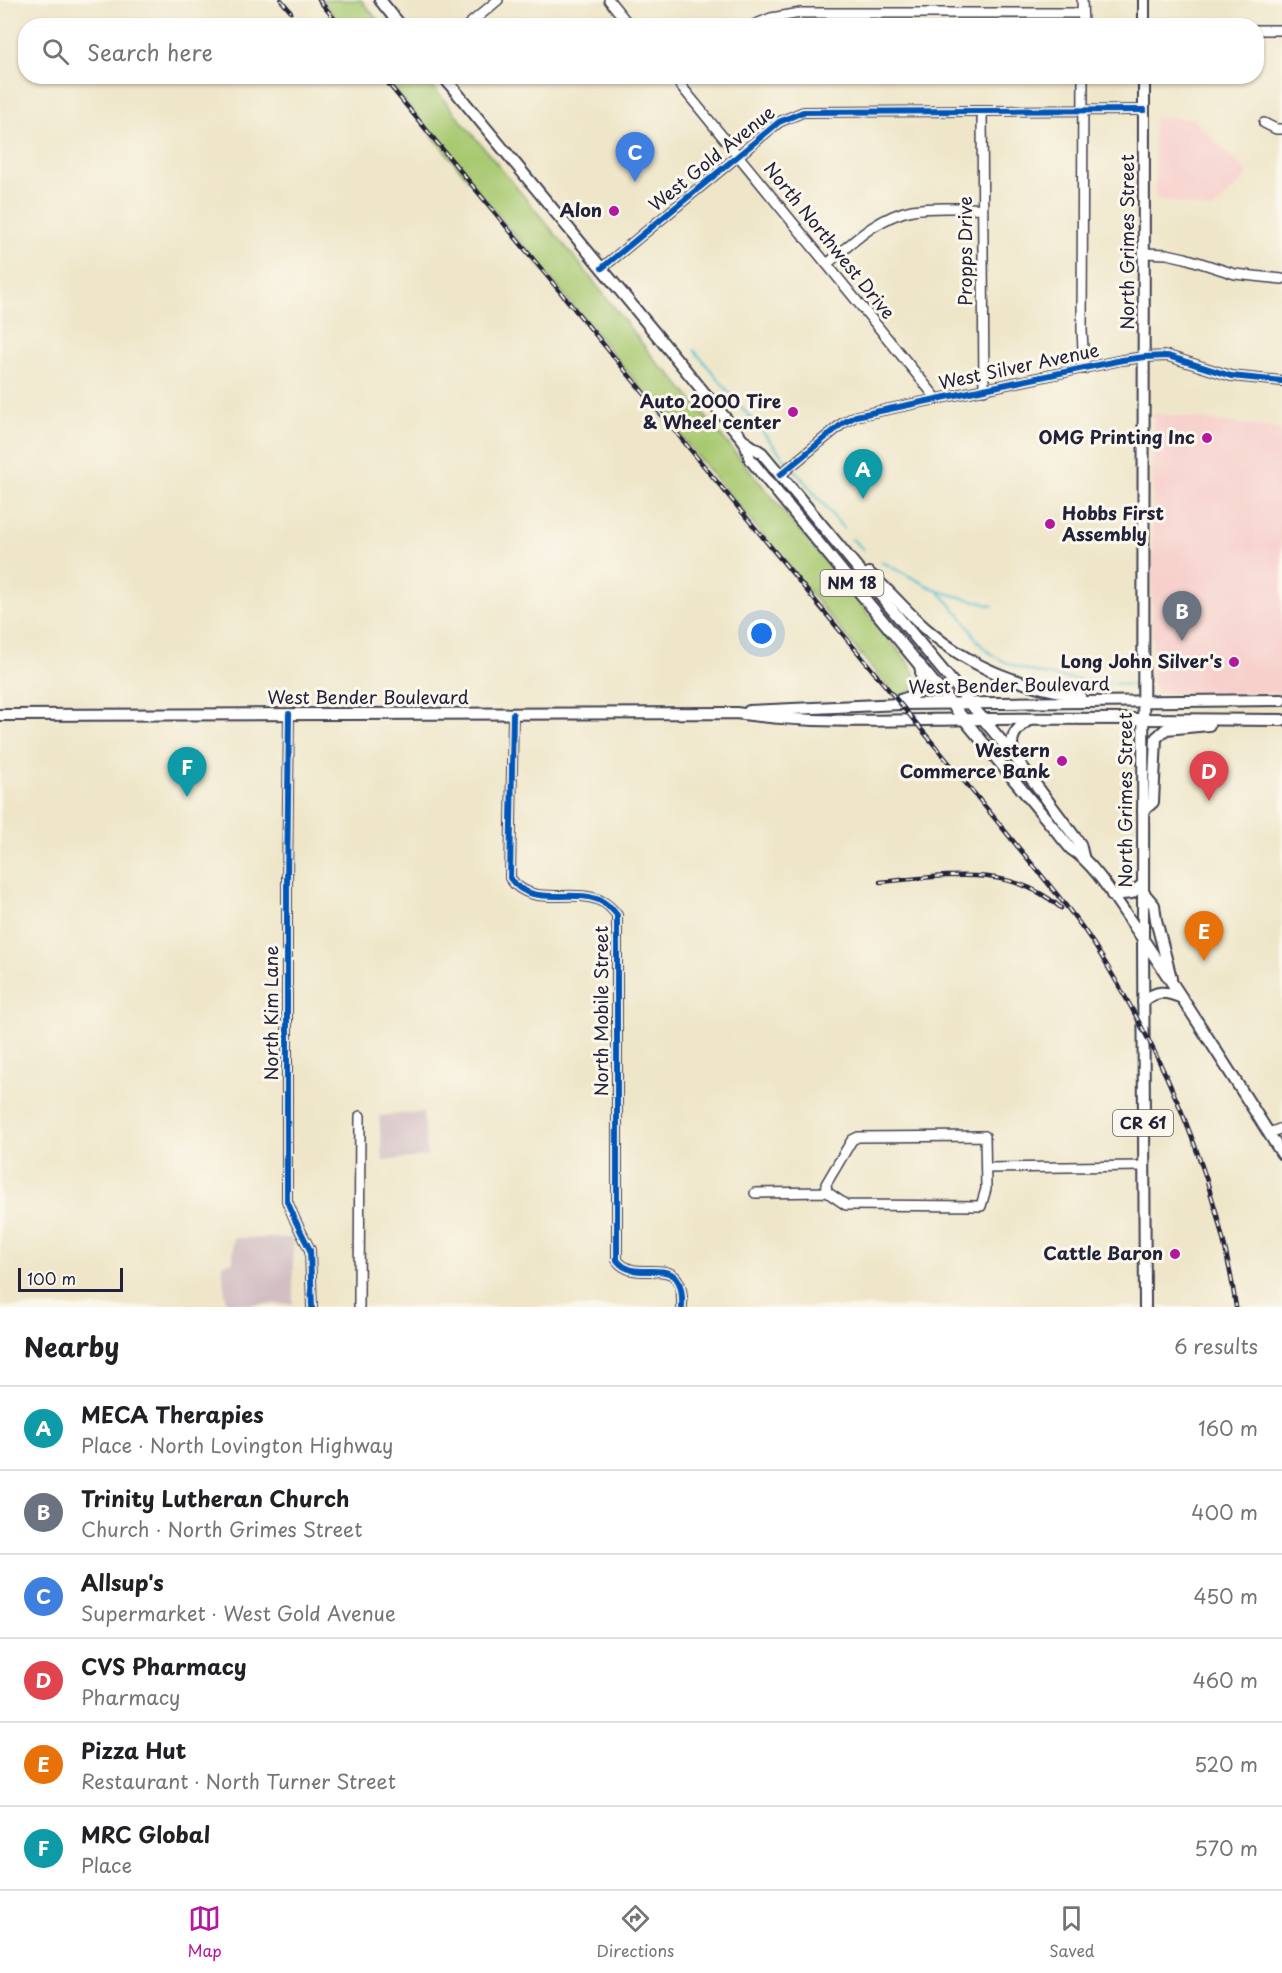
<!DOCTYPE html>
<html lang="en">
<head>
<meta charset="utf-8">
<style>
	body { margin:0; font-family:"Playpen Sans",sans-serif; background:#f6f6f6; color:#202124 }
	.scale { position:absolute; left:18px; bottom:15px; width:105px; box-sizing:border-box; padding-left:6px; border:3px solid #22223b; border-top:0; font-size:16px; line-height:21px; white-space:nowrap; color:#22223b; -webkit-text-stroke:4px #fbf7ec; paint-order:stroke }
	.you { position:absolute; left:762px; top:634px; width:21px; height:21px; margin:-15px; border:4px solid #fff; border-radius:50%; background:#1a73e8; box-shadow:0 0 0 9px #1a73e833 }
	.badge { display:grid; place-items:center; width:39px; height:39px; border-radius:50%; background:#b5179e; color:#fff; font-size:20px; font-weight:700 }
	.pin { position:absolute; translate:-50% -50px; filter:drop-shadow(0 2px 3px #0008) }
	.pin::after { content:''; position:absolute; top:32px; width:21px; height:18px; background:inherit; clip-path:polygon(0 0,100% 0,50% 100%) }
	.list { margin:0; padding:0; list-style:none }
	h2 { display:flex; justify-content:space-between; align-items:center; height:78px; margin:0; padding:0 24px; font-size:26px }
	h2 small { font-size:20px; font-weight:400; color:#757577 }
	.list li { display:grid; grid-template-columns:39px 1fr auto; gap:18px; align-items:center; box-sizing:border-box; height:84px; padding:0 24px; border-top:2px solid #e0e0e0 }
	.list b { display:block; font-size:22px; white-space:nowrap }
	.list p { margin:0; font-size:20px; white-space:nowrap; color:#757577 }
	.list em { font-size:20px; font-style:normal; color:#757577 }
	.icon { flex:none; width:33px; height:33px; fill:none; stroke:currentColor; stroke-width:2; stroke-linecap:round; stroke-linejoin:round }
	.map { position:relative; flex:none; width:1282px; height:1307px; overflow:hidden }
	.search { position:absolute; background:#fff; box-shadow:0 2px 4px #0004; left:18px; right:18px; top:18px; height:66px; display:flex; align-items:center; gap:15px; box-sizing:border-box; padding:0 21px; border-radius:24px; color:#757577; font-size:22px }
	.sheet { height:582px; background:#fff }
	nav { display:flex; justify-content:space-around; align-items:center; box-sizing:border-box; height:84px; border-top:2px solid #e0e0e0; background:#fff; font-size:16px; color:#757577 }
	nav a { display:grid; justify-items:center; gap:3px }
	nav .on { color:#b5179e }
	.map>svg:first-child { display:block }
</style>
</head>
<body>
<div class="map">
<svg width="1282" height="1307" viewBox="0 0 1282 1307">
	<rect width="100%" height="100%" fill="#fbf7ec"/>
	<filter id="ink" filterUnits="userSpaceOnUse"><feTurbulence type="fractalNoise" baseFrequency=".0167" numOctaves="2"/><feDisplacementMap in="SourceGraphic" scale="12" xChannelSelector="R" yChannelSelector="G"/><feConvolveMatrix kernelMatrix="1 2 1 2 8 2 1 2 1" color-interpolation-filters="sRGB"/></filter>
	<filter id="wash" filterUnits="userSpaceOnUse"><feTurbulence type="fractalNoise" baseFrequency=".008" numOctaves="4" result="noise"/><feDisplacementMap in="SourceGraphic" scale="24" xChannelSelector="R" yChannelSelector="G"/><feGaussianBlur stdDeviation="1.35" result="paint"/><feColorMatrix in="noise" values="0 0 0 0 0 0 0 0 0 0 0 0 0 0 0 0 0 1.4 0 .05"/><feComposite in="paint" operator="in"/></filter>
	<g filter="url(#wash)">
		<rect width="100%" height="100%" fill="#efe6c9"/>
		<g fill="#f7d0cc">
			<path d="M1154 117 1192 118 1249 174 1213 210 1155 198Z"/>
			<path d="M1153 413 1282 429V693H1157L1152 685Z"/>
		</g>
		<g fill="#d2bec3">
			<path d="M423 1112 427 1156 383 1161 379 1116Z"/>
			<path d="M233 1238H293V1304H226L222 1264 233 1262Z"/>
		</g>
		<g fill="#a9c971" stroke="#667656" stroke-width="1.5">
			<path d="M321 0H361L382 25H342Z"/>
			<path d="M384 77H425L580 264 662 369 667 370 909 663C914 673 918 679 913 691L896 697Z"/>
		</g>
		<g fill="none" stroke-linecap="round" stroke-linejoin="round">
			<g stroke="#53bece" stroke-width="2">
				<path d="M694 350 790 465"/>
				<path d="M794 469 844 529"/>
				<path d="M852 539 864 550"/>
				<path d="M880 561 938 591 993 606"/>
				<path d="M938 591C946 600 955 609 963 619 970 628 976 641 985 649 1017 678 1091 681 1133 685"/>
			</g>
		</g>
	</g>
	<g filter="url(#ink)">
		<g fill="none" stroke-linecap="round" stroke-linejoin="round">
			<defs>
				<g id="minor">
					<path d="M609 0 630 26"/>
					<path d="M1082 0 1083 26"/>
					<path d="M467 26 498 0"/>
					<path d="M751 26 771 18 801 13H1082"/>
					<path d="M1256 30H1282"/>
					<path d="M673 76 937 399"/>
					<path d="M1083 76 1082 330 1084 369"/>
					<path d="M982 111 984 390"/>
					<path d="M1264 123 1276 129H1282"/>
					<path d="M1144 253 1167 254 1185 258 1235 274 1282 279"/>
					<path d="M827 264C853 242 878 217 912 210 934 206 960 209 982 208"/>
					<path d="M602 268 779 122 803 112 1144 110"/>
					<path d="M780 475 843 423 856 416 1122 360 1145 357 1168 356 1231 376 1282 381"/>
					<path d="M289 714 287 884V1201L295 1220 310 1250 312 1307"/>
					<path d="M513 714 510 878C532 910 574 886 603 902 609 905 613 910 617 915V1260C637 1288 685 1246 682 1307"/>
					<path d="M1269 1133 1282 1128"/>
					<path d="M987 1168 1143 1166"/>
					<path d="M755 1193 827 1192 846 1205 981 1206 986 1189 985 1136 858 1137 852 1140 826 1184 827 1192"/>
					<path d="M359 1307 360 1116"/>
				</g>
				<g id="major">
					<path d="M380 0 401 26"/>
					<path d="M1144 0V26"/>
					<path d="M443 76 745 442 762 453 1018 761 1080 844 1083 856"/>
					<path d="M1144 76 1143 939 1145 1307"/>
					<path d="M745 442 750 459 767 480 1071 849C1095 864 1115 899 1132 923 1184 999 1233 1077 1282 1154"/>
					<path d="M869 573C889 590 906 611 925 628 973 670 1019 685 1080 696"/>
					<path d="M900 700C921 695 924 685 920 665"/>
					<path d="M749 711 900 704 1282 700"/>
					<path d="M0 715 736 713C818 725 900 720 982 719 1082 718 1182 719 1282 720"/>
					<path d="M1015 756C1007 738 1016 729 1030 719"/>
					<path d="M1143 811 1153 802 1156 738 1166 729 1209 725"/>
					<path d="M1143 892 1154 905 1156 920 1171 978"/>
					<path d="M1112 895 1132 893 1143 884"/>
					<path d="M1143 1002C1156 990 1165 991 1180 997"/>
				</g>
			</defs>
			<use href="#minor" stroke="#413f50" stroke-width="12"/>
			<use href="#major" stroke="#413f50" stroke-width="14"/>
			<use href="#minor" stroke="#fff" stroke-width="9"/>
			<use href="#major" stroke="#fff" stroke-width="10"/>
			<defs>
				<g id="rail">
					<path d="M281 0 291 12"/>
					<path d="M319 0 340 26"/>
					<path d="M382 76 997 821C1026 858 1058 893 1085 931 1099 951 1111 972 1123 993 1179 1090 1220 1196 1236 1307"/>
					<path d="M880 882C942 877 1008 862 1061 908"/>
				</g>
			</defs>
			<use href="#rail" stroke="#22223b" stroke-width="4.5"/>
			<use href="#rail" stroke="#fbf7ec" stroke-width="2" stroke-dasharray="7" stroke-linecap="butt"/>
			<defs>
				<g id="cycleway">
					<path d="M602 268 779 122 803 112 1144 110"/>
					<path d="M780 475 843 423 856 416 1122 360 1145 357 1168 356 1231 376 1282 381"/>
					<path d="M289 714 287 884V1201L295 1220 310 1250 312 1307"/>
					<path d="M513 714 510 878C532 910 574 886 603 902 609 905 613 910 617 915V1260C637 1288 685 1246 682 1307"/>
				</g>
			</defs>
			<use href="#cycleway" stroke="#fbf7ec" stroke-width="10"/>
			<use href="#cycleway" stroke="#0057b8" stroke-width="6"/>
		</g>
	</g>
	<g fill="#b5179e" stroke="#fbf7ec" stroke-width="2">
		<circle cx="614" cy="211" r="6"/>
		<circle cx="793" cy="412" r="6"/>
		<circle cx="1207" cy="438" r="6"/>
		<circle cx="1050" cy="524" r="6"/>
		<circle cx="1234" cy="662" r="6"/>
		<circle cx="1062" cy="761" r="6"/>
		<circle cx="1175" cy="1254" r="6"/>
	</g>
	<g text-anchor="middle" stroke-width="6" stroke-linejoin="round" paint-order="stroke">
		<g fill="#fbf7ec" stroke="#636270" stroke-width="1.5">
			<rect x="820.5" y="570" width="63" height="26" rx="4.5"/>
			<rect x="1113" y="1110" width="60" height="26" rx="4.5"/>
		</g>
		<g font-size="16" font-weight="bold" fill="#22223b">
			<text x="852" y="589">NM 18</text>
			<text x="1143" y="1129">CR 61</text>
		</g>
		<g font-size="18" fill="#22223b" stroke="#fbf7ec">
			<text transform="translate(712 159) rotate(-39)" y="6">West Gold Avenue</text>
			<text transform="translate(829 241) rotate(51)" y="6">North Northwest Drive</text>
			<text transform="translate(1128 242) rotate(-90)" y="6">North Grimes Street</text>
			<text transform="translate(966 251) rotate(-90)" y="6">Propps Drive</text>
			<text transform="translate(1019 367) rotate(-12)" y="6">West Silver Avenue</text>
			<text transform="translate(1009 686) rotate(-1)" y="6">West Bender Boulevard</text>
			<text x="368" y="704">West Bender Boulevard</text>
			<text transform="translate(1126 800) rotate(-90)" y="6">North Grimes Street</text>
			<text transform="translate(602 1011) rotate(-90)" y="6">North Mobile Street</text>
			<text transform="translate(272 1013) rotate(-90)" y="6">North Kim Lane</text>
		</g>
		<g font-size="18" font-weight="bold" fill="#22223b" stroke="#fbf7ec" text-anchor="end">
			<text x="602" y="217">Alon</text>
			<text x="781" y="408">Auto 2000 Tire<tspan x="781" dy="21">&amp; Wheel center</tspan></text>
			<text x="1195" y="444">OMG Printing Inc</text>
			<text x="1062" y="520" text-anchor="start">Hobbs First<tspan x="1062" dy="21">Assembly</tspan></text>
			<text x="1222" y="668">Long John Silver's</text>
			<text x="1050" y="757">Western<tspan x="1050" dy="21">Commerce Bank</tspan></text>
			<text x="1163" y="1260">Cattle Baron</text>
		</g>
	</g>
</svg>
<div class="scale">100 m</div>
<div class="you"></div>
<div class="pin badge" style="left:863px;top:499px;background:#0f9aa8">A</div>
<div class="pin badge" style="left:1182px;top:641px;background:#6b7280">B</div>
<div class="pin badge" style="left:635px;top:182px;background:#3f7fe0">C</div>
<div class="pin badge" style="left:1209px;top:801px;background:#e0444e">D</div>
<div class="pin badge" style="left:1204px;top:961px;background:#e8710a">E</div>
<div class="pin badge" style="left:187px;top:797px;background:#0f9aa8">F</div>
<div class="search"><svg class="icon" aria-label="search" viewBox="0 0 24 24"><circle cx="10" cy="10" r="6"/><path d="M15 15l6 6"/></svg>Search here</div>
</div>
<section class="sheet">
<h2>Nearby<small>6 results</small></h2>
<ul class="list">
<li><span class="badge" style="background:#0f9aa8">A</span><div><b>MECA Therapies</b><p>Place · North Lovington Highway</p></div><em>160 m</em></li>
<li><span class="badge" style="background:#6b7280">B</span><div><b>Trinity Lutheran Church</b><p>Church · North Grimes Street</p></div><em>400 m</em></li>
<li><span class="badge" style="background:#3f7fe0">C</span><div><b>Allsup's</b><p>Supermarket · West Gold Avenue</p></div><em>450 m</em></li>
<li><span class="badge" style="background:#e0444e">D</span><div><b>CVS Pharmacy</b><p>Pharmacy</p></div><em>460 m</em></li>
<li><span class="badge" style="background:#e8710a">E</span><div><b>Pizza Hut</b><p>Restaurant · North Turner Street</p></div><em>520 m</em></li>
<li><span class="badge" style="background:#0f9aa8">F</span><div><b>MRC Global</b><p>Place</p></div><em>570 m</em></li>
</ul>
</section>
<nav>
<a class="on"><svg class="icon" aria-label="map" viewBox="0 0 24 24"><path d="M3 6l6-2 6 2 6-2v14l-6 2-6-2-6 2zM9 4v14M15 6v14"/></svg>Map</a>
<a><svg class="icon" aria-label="directions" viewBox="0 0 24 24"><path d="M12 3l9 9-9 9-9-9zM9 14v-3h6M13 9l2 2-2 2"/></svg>Directions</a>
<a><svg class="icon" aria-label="saved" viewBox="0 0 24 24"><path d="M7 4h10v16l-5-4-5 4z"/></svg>Saved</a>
</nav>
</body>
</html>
